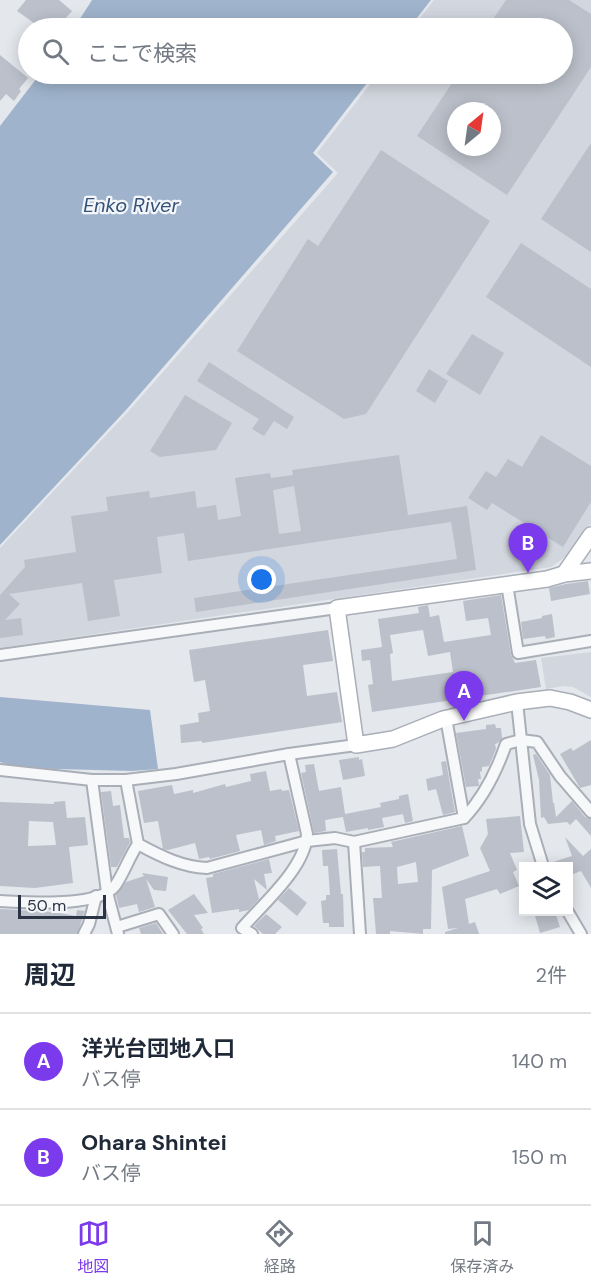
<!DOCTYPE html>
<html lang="ja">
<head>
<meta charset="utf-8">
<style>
	body { margin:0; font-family:"DM Sans","Noto Sans JP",sans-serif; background:#f2f2f3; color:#1f2937 }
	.controls { position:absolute; right:18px; bottom:18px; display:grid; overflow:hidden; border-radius:0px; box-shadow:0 3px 15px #0003 }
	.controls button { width:54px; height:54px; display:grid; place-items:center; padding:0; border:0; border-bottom:2px solid #e0e1e3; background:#fff; color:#1f2937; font:30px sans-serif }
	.compass { position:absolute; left:447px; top:102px; width:54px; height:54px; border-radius:50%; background:#fff; box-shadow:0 3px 15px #0003; rotate:29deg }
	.scale { position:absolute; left:18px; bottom:15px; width:88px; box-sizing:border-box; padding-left:6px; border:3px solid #2b3445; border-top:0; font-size:16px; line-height:21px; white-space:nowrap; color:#2b3445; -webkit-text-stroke:4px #f4f6f9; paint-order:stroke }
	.you { position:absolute; left:262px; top:580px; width:21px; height:21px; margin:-15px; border:4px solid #fff; border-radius:50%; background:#1a73e8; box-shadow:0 0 0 9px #1a73e833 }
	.badge { display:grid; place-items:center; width:39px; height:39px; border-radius:50%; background:#7c3aed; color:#fff; font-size:20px; font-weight:700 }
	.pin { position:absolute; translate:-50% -50px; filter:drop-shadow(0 2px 3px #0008) }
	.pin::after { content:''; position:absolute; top:32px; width:21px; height:18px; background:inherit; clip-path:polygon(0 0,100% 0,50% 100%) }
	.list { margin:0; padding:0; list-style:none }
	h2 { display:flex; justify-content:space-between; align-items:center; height:78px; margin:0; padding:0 24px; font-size:26px }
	h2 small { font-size:20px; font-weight:400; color:#747a83 }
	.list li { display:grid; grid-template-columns:39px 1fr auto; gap:18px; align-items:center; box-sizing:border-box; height:96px; padding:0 24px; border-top:2px solid #e0e1e3 }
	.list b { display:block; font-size:22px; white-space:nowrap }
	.list p { margin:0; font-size:20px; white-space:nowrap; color:#747a83 }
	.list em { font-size:20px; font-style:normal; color:#747a83 }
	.icon { flex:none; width:33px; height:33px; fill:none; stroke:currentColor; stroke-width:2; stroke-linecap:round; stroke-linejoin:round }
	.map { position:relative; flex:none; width:591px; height:934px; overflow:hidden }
	.search { position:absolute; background:#fff; box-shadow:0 3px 15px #0003; left:18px; right:18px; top:18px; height:66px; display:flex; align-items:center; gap:15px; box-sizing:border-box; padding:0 21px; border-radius:33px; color:#747a83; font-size:22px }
	.sheet { height:270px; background:#fff }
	nav { display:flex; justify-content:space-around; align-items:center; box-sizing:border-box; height:84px; border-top:2px solid #e0e1e3; background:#fff; font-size:16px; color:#747a83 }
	nav a { display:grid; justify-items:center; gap:3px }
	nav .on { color:#7c3aed }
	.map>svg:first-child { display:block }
</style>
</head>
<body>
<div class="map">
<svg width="591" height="934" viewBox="0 0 591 934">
	<rect width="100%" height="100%" fill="#e4e7ec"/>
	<g fill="#d2d6de" fill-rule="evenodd">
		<path d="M434 0H591V523L572 552 551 567 0 648V548L127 413 338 173 317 153 378 74H562V28H412ZM456 111H492V147H456Z"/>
		<path d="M591 652V697L573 687 563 686 546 689 541 658Z"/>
	</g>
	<g fill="#9fb4cc">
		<path d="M92 0H431L409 28H74Z"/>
		<path d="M40 74H374L313 153 333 172 126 410 0 545V126Z"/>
		<path d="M0 697 150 710 158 769 132 771 19 768 0 762Z"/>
	</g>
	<g fill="#bbc0ca" fill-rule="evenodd">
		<path d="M26 0H59L72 11 57 28H41L17 11Z"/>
		<path d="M506 0H569L591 14V67L507 195 417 136 458 74H562V28H487ZM456 111H492V147H456Z"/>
		<path d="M0 55 28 78 19 89 21 91 14 101 6 94 0 101Z"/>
		<path d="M591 143V252L541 219Z"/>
		<path d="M381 150 490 221 366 414 344 419 237 351 308 239 318 246Z"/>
		<path d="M521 243 591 289V367L486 297Z"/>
		<path d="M472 334 504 353 480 395 446 374Z"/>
		<path d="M209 362 294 417 287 429 274 421 264 436 252 429 259 419 197 381Z"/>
		<path d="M429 369 448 381 435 403 416 391Z"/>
		<path d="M185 395 232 423 216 450 160 457 150 451Z"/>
		<path d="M541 435 591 466V502L563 547 492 503 487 510 468 498 486 471 496 477 508 459 522 467Z"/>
		<path d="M399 455 408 515 467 506 476 570 196 612 194 598 457 559 451 522 188 561 184 533 157 537 162 573 114 580 120 616 88 621 82 583 9 594 20 604 5 620 21 618 23 635 0 638V595L25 567 24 560 76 552 71 516 108 511 106 497 149 491 150 498 195 491 197 508 216 505 218 520 241 516 235 478 270 473 271 478 293 475 292 470ZM294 486 301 531 279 534 273 490Z"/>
		<path d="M588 581 590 594 551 601 549 588 566 584Z"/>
		<path d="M501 595 511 655 515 663 536 660 541 687 372 712 368 685 373 684 370 660 362 661 361 650 382 647 378 619 419 613 418 607 428 605 430 617 439 615 444 642 491 635 488 618 466 621 463 601ZM423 630 428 656 450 652 453 672 392 681 390 654 393 653 390 635Z"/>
		<path d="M552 614 555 637 546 639 545 636 523 639 521 622 542 618V616Z"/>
		<path d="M328 630 333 661 303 665 307 696 337 692 342 722 202 743V741L181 743 180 725 199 722 198 713 210 711 205 680 194 682 189 650Z"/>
		<path d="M495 724 496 728H501L502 738 498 743 495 744 496 749 489 766 482 767V771L480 772 481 779H478L479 786 466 787 456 733 486 729V725Z"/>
		<path d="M591 740V785L580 788 560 754 571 748 573 751Z"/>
		<path d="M536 754 550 775 553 803H554L556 817 572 801 585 817 591 819V836L576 819 570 825 567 822 548 824 544 817 541 818 539 780 533 755Z"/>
		<path d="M359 757V760L362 759 365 776 343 780 339 760Z"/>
		<path d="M446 761 455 812 443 815 436 789 428 791 426 779 443 775 441 762Z"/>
		<path d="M314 764 319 791 341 787 345 814 381 807 380 803 399 799V796L408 794 413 821 405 823 402 810 403 814 382 818 384 827 368 830V828L346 832 343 817 325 820 326 831 314 833 301 773 306 772 305 765Z"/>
		<path d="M266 771 270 791 281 789 282 791 289 790 299 831 275 836 276 841 264 845 261 830 236 835 240 851 210 859 209 857 199 859 195 843 168 850 163 849 158 821 144 823 138 791 172 785 174 794 193 790V793L225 784 226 787 251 781 250 774Z"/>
		<path d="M111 791 113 806 120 805 124 838H129L130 842 117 867H111L101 792Z"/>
		<path d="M65 801 67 818 85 817 88 845 69 847 73 883 35 888 0 886V802L54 804V802ZM29 821 53 822 56 845 28 846Z"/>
		<path d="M520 816 524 852 510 853 517 870 513 872 519 886 500 894 497 889 465 899 469 924 475 922 479 934H445V932L458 928 448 929 442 887 490 871 480 848 488 834 486 819Z"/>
		<path d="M462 826 469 856 432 870 431 929H423V934L390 931V934H376L373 898H382L380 866 363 867 362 852H365V848L393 847 391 842ZM416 862 418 882 398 884 397 867Z"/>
		<path d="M565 837 583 856 591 849V888L581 871 568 876V867H550V863L572 856Z"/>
		<path d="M337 849 341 894H343L344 927H329V923H323L321 901 326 900V895H330L328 866H323L322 850Z"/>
		<path d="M269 859 272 873 264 874 267 890 254 879 259 899 249 910 239 912V909L212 913 206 878 213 877V874Z"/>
		<path d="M142 873 168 877 166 891 154 890 146 879 155 907 139 912 137 904 119 908 116 895 126 882 144 876Z"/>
		<path d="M289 888 307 903 297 916 278 900Z"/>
		<path d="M194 894 208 913 194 915 203 928 201 929 204 934H187L168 910Z"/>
		<path d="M0 909 54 912 76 916 77 910 85 911 77 934H0Z"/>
		<path d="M534 912H555L560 927 540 933Z"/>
		<path d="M266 914 282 927 275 934H263L254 926Z"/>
		<path d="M156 923 163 934H141L139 928Z"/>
	</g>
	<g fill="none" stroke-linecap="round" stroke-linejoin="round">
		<defs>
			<g id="street">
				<path d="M507 584 518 653 591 641"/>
				<path d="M0 655 337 608"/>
				<path d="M517 702 530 824 543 866"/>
				<path d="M446 718 464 818"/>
				<path d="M0 770 92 780H126L176 774 289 754 356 745"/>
				<path d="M92 780 107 892 118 934"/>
				<path d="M126 780 138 844C160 856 182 867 207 868L307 841 335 838 354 842 464 818C484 797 497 770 506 744L521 740 537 742 560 776 591 812"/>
				<path d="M354 842 360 934"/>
				<path d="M0 901C26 902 98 908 115 886 124 873 129 857 138 844"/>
				<path d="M568 912 581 934"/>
				<path d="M117 927 159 914 173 934"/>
				<path d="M84 934 89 924 96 896"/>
				<path d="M252 934 242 928C263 904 306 867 307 834L289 754"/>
			</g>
			<g id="secondary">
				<path d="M591 571 564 574 547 579 337 608 356 745 393 739 443 719 517 702 550 698 570 702 591 710"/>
				<path d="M564 574 591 535"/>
			</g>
		</defs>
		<use href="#street" stroke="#a9aeb7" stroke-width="14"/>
		<use href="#secondary" stroke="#a9aeb7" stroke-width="18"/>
		<use href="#street" stroke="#f7f8fa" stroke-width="10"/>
		<use href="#secondary" stroke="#fff" stroke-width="15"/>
	</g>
	<g text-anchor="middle" stroke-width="4.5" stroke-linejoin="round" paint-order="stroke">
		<g font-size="20" font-style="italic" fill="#34527a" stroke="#f4f6f9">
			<text x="131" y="212">Enko River</text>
		</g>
	</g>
</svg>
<div class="controls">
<button><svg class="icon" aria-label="layers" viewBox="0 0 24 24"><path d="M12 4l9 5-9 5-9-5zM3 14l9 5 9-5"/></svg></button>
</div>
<svg class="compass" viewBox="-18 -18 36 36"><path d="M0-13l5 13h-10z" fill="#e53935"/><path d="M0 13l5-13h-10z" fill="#747a83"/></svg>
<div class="scale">50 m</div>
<div class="you"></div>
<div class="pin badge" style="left:464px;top:721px">A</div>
<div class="pin badge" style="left:528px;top:573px">B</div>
<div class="search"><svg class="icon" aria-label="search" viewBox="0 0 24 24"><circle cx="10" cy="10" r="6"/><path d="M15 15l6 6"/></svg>ここで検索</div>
</div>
<section class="sheet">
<h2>周辺<small>2件</small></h2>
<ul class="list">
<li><span class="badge">A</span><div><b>洋光台団地入口</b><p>バス停</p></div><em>140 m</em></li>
<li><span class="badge">B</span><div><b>Ohara Shintei</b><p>バス停</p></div><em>150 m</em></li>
</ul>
</section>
<nav>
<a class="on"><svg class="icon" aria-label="map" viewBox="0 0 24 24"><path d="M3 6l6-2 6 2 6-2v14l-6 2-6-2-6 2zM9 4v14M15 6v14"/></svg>地図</a>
<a><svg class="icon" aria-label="directions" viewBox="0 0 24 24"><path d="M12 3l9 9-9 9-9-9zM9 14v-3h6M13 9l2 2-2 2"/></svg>経路</a>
<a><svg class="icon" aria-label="saved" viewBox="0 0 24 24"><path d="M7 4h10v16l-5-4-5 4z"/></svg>保存済み</a>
</nav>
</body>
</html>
